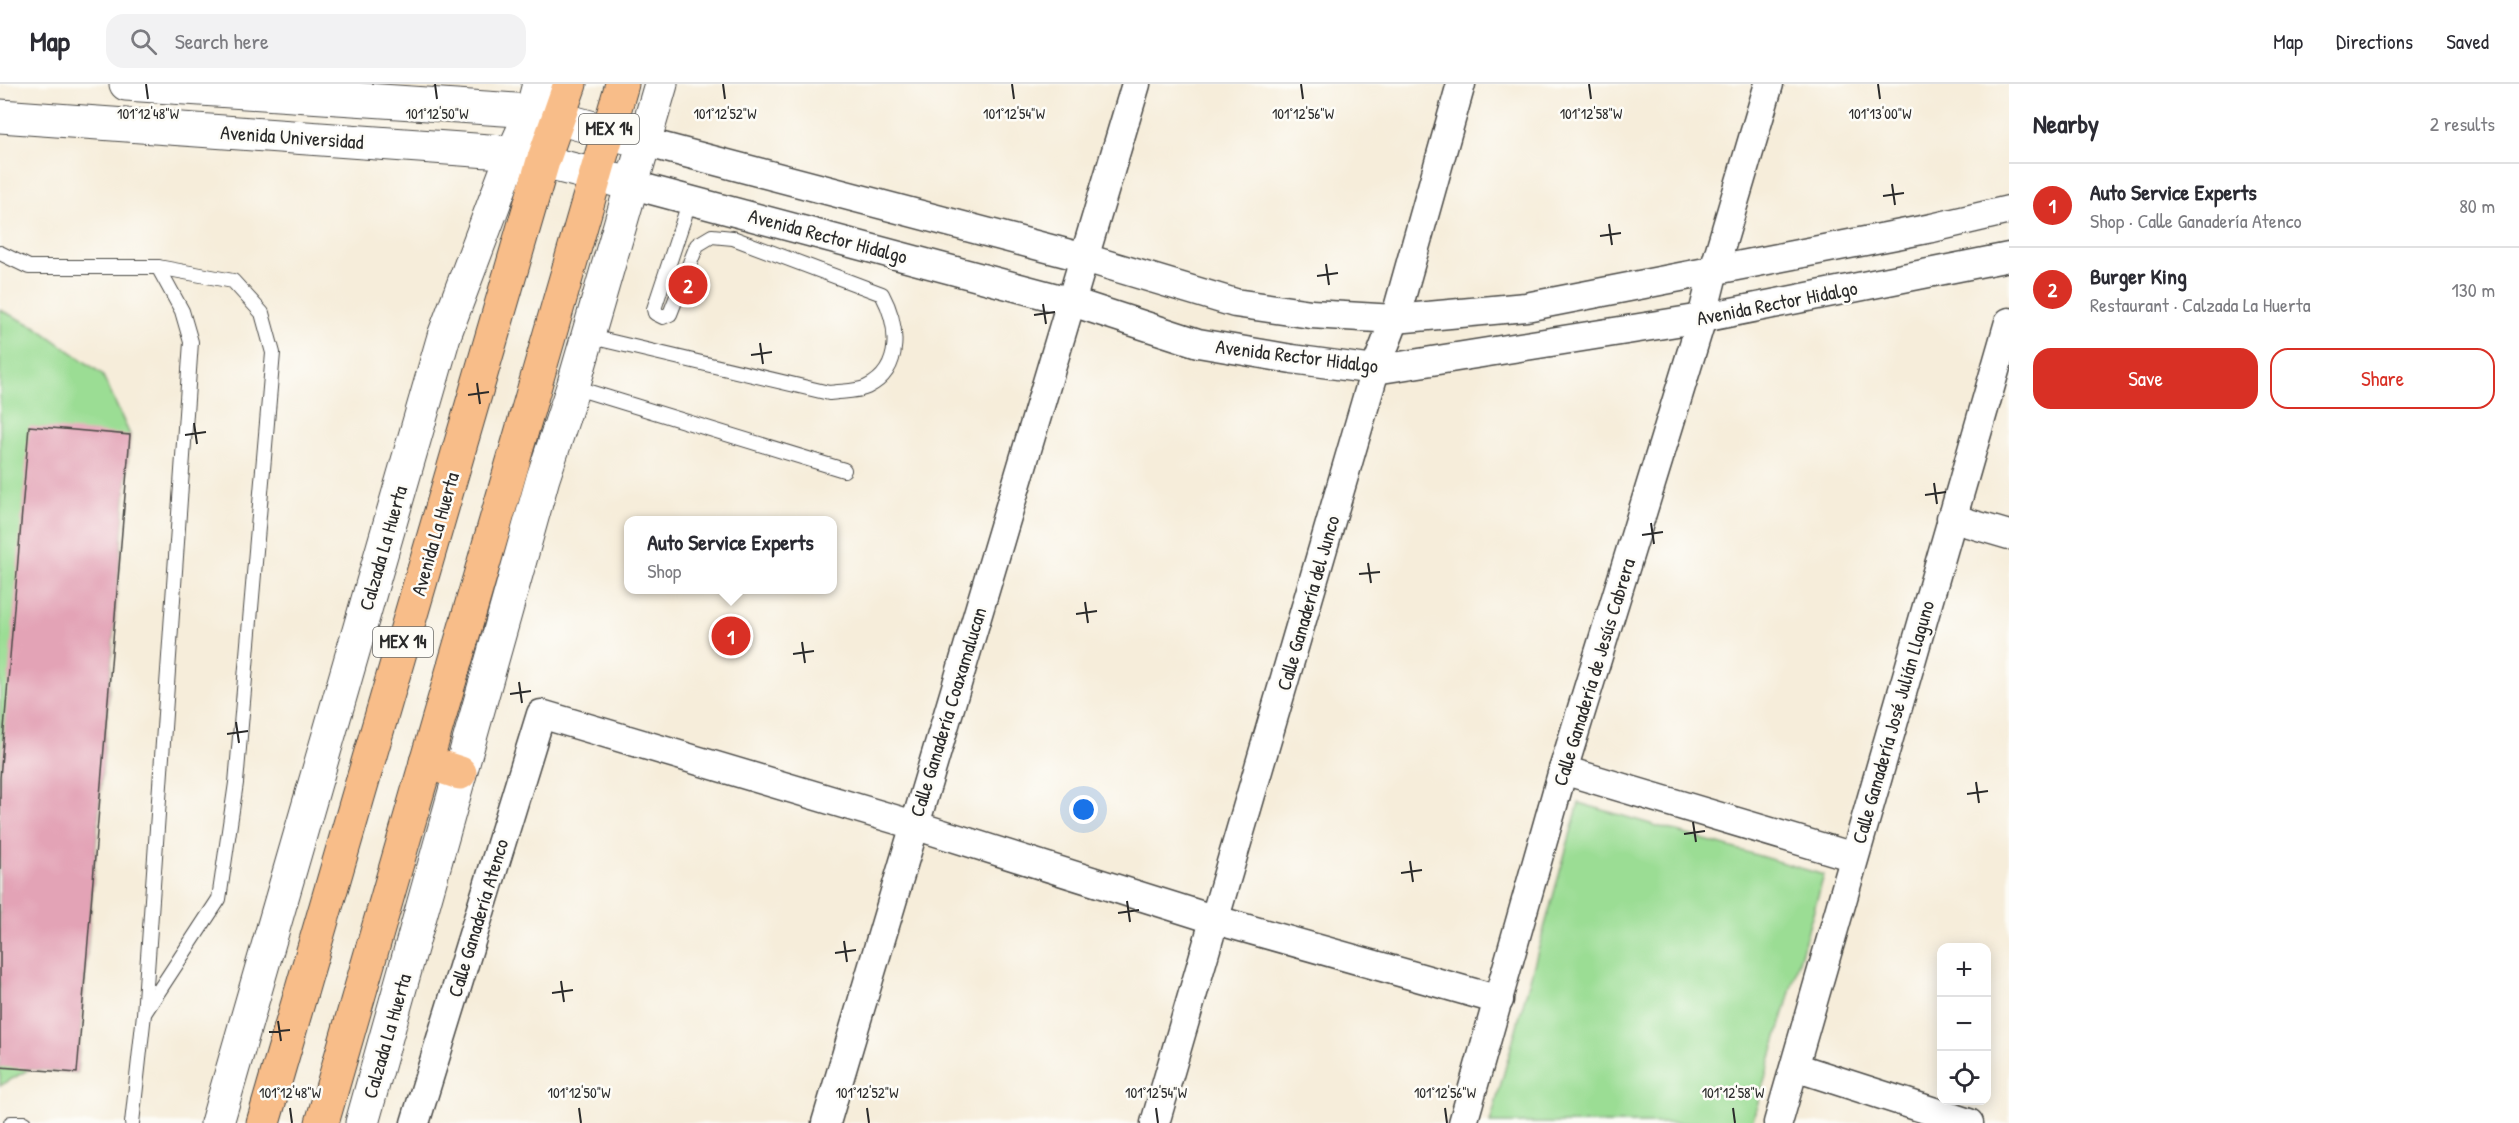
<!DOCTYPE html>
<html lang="en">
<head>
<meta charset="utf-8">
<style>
	body { margin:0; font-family:"Patrick Hand",sans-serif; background:#f2f2f3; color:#2b2b33 }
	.controls { position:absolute; right:18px; bottom:18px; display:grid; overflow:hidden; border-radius:12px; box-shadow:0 3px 15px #0003 }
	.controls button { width:54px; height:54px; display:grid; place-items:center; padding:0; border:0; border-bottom:2px solid #e1e1e2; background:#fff; color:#2b2b33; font:30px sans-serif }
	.you { position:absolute; left:1084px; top:726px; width:21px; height:21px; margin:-15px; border:4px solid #fff; border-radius:50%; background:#1a73e8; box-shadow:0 0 0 9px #1a73e833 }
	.badge { display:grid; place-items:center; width:39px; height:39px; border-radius:50%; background:#d93025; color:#fff; font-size:20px; font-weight:700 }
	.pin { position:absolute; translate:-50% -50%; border:3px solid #fff; box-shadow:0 2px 6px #0006 }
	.popup { position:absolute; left:624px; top:432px; width:213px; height:78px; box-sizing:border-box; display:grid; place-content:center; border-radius:12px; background:#fff; filter:drop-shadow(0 2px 4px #0005); font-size:20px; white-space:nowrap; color:#7c7c81 }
	.popup b { font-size:22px; color:#2b2b33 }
	.popup::after { content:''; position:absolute; left:50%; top:100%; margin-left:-12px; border:12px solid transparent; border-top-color:#fff }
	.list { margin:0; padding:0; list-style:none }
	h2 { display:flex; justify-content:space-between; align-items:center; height:78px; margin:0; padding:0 24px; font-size:26px }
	h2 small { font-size:20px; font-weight:400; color:#7c7c81 }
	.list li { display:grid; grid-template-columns:39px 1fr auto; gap:18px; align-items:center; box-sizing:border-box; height:84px; padding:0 24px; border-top:2px solid #e1e1e2 }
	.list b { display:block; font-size:22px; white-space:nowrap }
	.list p { margin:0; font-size:20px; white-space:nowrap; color:#7c7c81 }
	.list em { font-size:20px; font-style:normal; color:#7c7c81 }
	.actions { display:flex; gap:12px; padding:18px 24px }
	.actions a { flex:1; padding:14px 0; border:2px solid #d93025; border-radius:18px; text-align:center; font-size:21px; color:#d93025 }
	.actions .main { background:#d93025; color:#fff }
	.icon { flex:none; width:33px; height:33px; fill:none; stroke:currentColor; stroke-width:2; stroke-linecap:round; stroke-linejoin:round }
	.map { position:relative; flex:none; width:2009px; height:1039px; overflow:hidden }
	header { display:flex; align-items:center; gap:36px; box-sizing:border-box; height:84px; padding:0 30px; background:#fff; border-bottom:2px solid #e1e1e2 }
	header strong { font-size:28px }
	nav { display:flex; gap:33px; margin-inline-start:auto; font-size:21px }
	.search { width:420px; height:54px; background:#f2f2f3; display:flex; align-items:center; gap:15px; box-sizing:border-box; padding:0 21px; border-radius:18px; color:#7c7c81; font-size:22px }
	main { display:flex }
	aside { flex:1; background:#fff }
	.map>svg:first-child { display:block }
</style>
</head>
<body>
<header>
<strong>Map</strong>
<div class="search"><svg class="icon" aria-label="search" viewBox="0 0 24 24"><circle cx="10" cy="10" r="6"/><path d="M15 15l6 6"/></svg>Search here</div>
<nav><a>Map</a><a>Directions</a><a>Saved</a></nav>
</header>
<main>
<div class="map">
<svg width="2009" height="1039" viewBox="0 0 2009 1039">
	<rect width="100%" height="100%" fill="#fdfcf7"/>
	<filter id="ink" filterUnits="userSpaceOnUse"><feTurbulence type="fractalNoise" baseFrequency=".0167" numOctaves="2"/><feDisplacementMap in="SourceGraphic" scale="12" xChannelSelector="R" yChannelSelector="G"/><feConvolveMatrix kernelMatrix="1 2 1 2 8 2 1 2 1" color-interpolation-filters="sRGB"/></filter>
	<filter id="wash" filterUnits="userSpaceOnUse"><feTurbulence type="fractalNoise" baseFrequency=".008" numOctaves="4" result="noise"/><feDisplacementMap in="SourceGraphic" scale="24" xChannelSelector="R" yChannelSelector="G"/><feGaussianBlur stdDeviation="1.35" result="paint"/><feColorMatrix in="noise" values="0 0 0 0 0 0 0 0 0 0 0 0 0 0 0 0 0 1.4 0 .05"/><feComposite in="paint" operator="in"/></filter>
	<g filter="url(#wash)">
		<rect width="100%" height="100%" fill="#f6edda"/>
		<g fill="#9bdd94" stroke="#638460" stroke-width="1.5">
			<path d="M0 226 36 243 102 290 130 351 77 989 29 985 0 1002Z"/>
			<path d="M1579 719 1824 791 1752 1039H1490Z"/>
		</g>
		<g id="blocks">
			<path fill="#e3a3b6" d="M29 342 130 351 77 989 0 983V694Z"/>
		</g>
	</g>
	<g filter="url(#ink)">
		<use href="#blocks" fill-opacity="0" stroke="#494845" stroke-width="1.5"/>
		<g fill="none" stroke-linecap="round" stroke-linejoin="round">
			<defs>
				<g id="service">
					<path d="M0 169 29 183H158L182 227 191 258 144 930 132 1039"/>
					<path d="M587 252 829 309C841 307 857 308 867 303 904 285 898 240 882 210L733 154 712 152 697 161 670 230 663 233 655 229 654 225 690 116"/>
					<path d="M573 303 844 386"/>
					<path d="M145 928 219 815 236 699 273 269 262 229 233 197 158 183"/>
					<path d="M11 1039H24"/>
				</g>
				<g id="minor">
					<path d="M644 58 1085 174 1235 219 1311 230 1395 235 1526 223 1932 144 2009 126"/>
					<path d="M633 101 1072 218 1198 259 1292 275 1375 286 1702 234 2009 173"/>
					<path d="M1951 434 2009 451"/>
					<path d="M1563 686 1854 773"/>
					<path d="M1795 983 1969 1039"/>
					<path d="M415 1039 541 630 914 741 1216 836 1499 916"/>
					<path d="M826 1039 1136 0"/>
					<path d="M1155 1039 1375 286 1395 235 1461 0"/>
					<path d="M1463 1039 1563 686 1702 234 1714 186 1769 0"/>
					<path d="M1778 1039 2009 238"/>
				</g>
				<g id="tertiary">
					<path d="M126 0 532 27 637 56"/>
					<path d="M0 32 503 68 623 98"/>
					<path d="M217 1039 444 252 513 69 532 27 539 0"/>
					<path d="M362 1039 543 394 573 303 661 0"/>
				</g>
				<g id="primary">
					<path d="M426 678 460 689"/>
					<path d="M263 1039 543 77 570 0"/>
					<path d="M322 1039 622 0"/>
				</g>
			</defs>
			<use href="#service" stroke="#494845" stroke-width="16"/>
			<use href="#minor" stroke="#494845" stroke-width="31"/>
			<use href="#tertiary" stroke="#494845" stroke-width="35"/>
			<use href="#primary" stroke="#494845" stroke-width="35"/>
			<use href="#service" stroke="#fff" stroke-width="14"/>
			<use href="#minor" stroke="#fff" stroke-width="28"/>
			<use href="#tertiary" stroke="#fff" stroke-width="33"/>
			<use href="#primary" stroke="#f8bd89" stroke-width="33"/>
		</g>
	</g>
	<path fill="none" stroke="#2b2b2b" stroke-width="2" d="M146 0 148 15M435 0 437 15M723 0 725 15M1012 0 1014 15M1301 0 1303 15M1589 0 1591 15M1878 0 1880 15M1892 100 1895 121M1883 112 1904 109M1609 140 1612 161M1600 152 1621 149M1326 180 1329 201M1317 192 1338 189M1043 220 1046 240M1034 231 1055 228M760 259 763 280M751 271 772 268M477 299 480 320M468 311 489 308M194 339 197 360M185 351 206 348M1934 399 1937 420M1925 411 1946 408M1651 439 1654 460M1642 451 1663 448M1368 479 1371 499M1359 490 1380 488M1085 518 1088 539M1076 530 1097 527M802 558 805 579M793 570 814 567M519 598 522 619M510 610 531 607M236 638 239 659M227 650 248 647M1976 698 1979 719M1967 710 1988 707M1693 738 1696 758M1684 750 1705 747M1410 777 1413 798M1401 789 1422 786M1127 817 1130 838M1118 829 1139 826M844 857 847 878M835 869 856 866M561 897 564 918M552 909 573 906M278 937 281 957M269 948 290 946M290 1024 292 1039M579 1024 581 1039M867 1024 869 1039M1156 1024 1158 1039M1445 1024 1447 1039M1733 1024 1735 1039"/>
	<g text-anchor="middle" stroke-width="5" stroke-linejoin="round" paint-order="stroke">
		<g fill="#fdfcf7" stroke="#6a6a68" stroke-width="1.5">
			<rect x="579" y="30" width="60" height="30" rx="4.5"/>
			<rect x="373" y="543" width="60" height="30" rx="4.5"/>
		</g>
		<g font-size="18" font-weight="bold" fill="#2b2b2b">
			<text x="609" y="51">MEX 14</text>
			<text x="403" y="564">MEX 14</text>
		</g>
		<g font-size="20" fill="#2b2b2b" stroke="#fdfcf7">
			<text transform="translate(292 53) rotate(4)" y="7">Avenida Universidad</text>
			<text transform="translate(828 152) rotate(15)" y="7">Avenida Rector Hidalgo</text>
			<text transform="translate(1777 219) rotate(-11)" y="7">Avenida Rector Hidalgo</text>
			<text transform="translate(1297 272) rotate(7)" y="7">Avenida Rector Hidalgo</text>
			<text transform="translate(435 450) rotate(-74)" y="7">Avenida La Huerta</text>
			<text transform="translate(383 464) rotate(-74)" y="7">Calzada La Huerta</text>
			<text transform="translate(1308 519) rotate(-74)" y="7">Calle Ganadería del Junco</text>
			<text transform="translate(1594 588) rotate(-73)" y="7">Calle Ganadería de Jesús Cabrera</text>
			<text transform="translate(948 628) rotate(-73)" y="7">Calle Ganadería Coaxamalucan</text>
			<text transform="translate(1893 638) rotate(-74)" y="7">Calle Ganadería José Julián Llaguno</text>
			<text transform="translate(478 834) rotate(-73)" y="7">Calle Ganadería Atenco</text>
			<text transform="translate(387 952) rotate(-74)" y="7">Calzada La Huerta</text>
		</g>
	</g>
	<g font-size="15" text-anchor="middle" fill="#2b2b2b" stroke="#fdfcf7" stroke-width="5" stroke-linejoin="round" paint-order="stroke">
		<text x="148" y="35">101°12'48"W</text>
		<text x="437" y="35">101°12'50"W</text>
		<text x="725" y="35">101°12'52"W</text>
		<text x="1014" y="35">101°12'54"W</text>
		<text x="1303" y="35">101°12'56"W</text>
		<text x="1591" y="35">101°12'58"W</text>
		<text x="1880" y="35">101°13'00"W</text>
		<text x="290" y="1014">101°12'48"W</text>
		<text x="579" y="1014">101°12'50"W</text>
		<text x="867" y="1014">101°12'52"W</text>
		<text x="1156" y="1014">101°12'54"W</text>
		<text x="1445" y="1014">101°12'56"W</text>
		<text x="1733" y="1014">101°12'58"W</text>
	</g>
</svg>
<div class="controls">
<button>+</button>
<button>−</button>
<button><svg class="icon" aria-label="locate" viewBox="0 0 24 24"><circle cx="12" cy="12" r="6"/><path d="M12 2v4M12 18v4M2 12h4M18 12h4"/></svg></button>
</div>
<div class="you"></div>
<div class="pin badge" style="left:731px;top:552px">1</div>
<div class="popup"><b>Auto Service Experts</b>Shop</div>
<div class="pin badge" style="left:688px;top:201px">2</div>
</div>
<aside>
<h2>Nearby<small>2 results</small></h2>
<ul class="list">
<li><span class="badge">1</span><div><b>Auto Service Experts</b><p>Shop · Calle Ganadería Atenco</p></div><em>80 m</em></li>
<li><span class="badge">2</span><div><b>Burger King</b><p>Restaurant · Calzada La Huerta</p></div><em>130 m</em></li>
</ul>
<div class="actions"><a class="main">Save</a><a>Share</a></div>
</aside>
</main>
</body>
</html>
